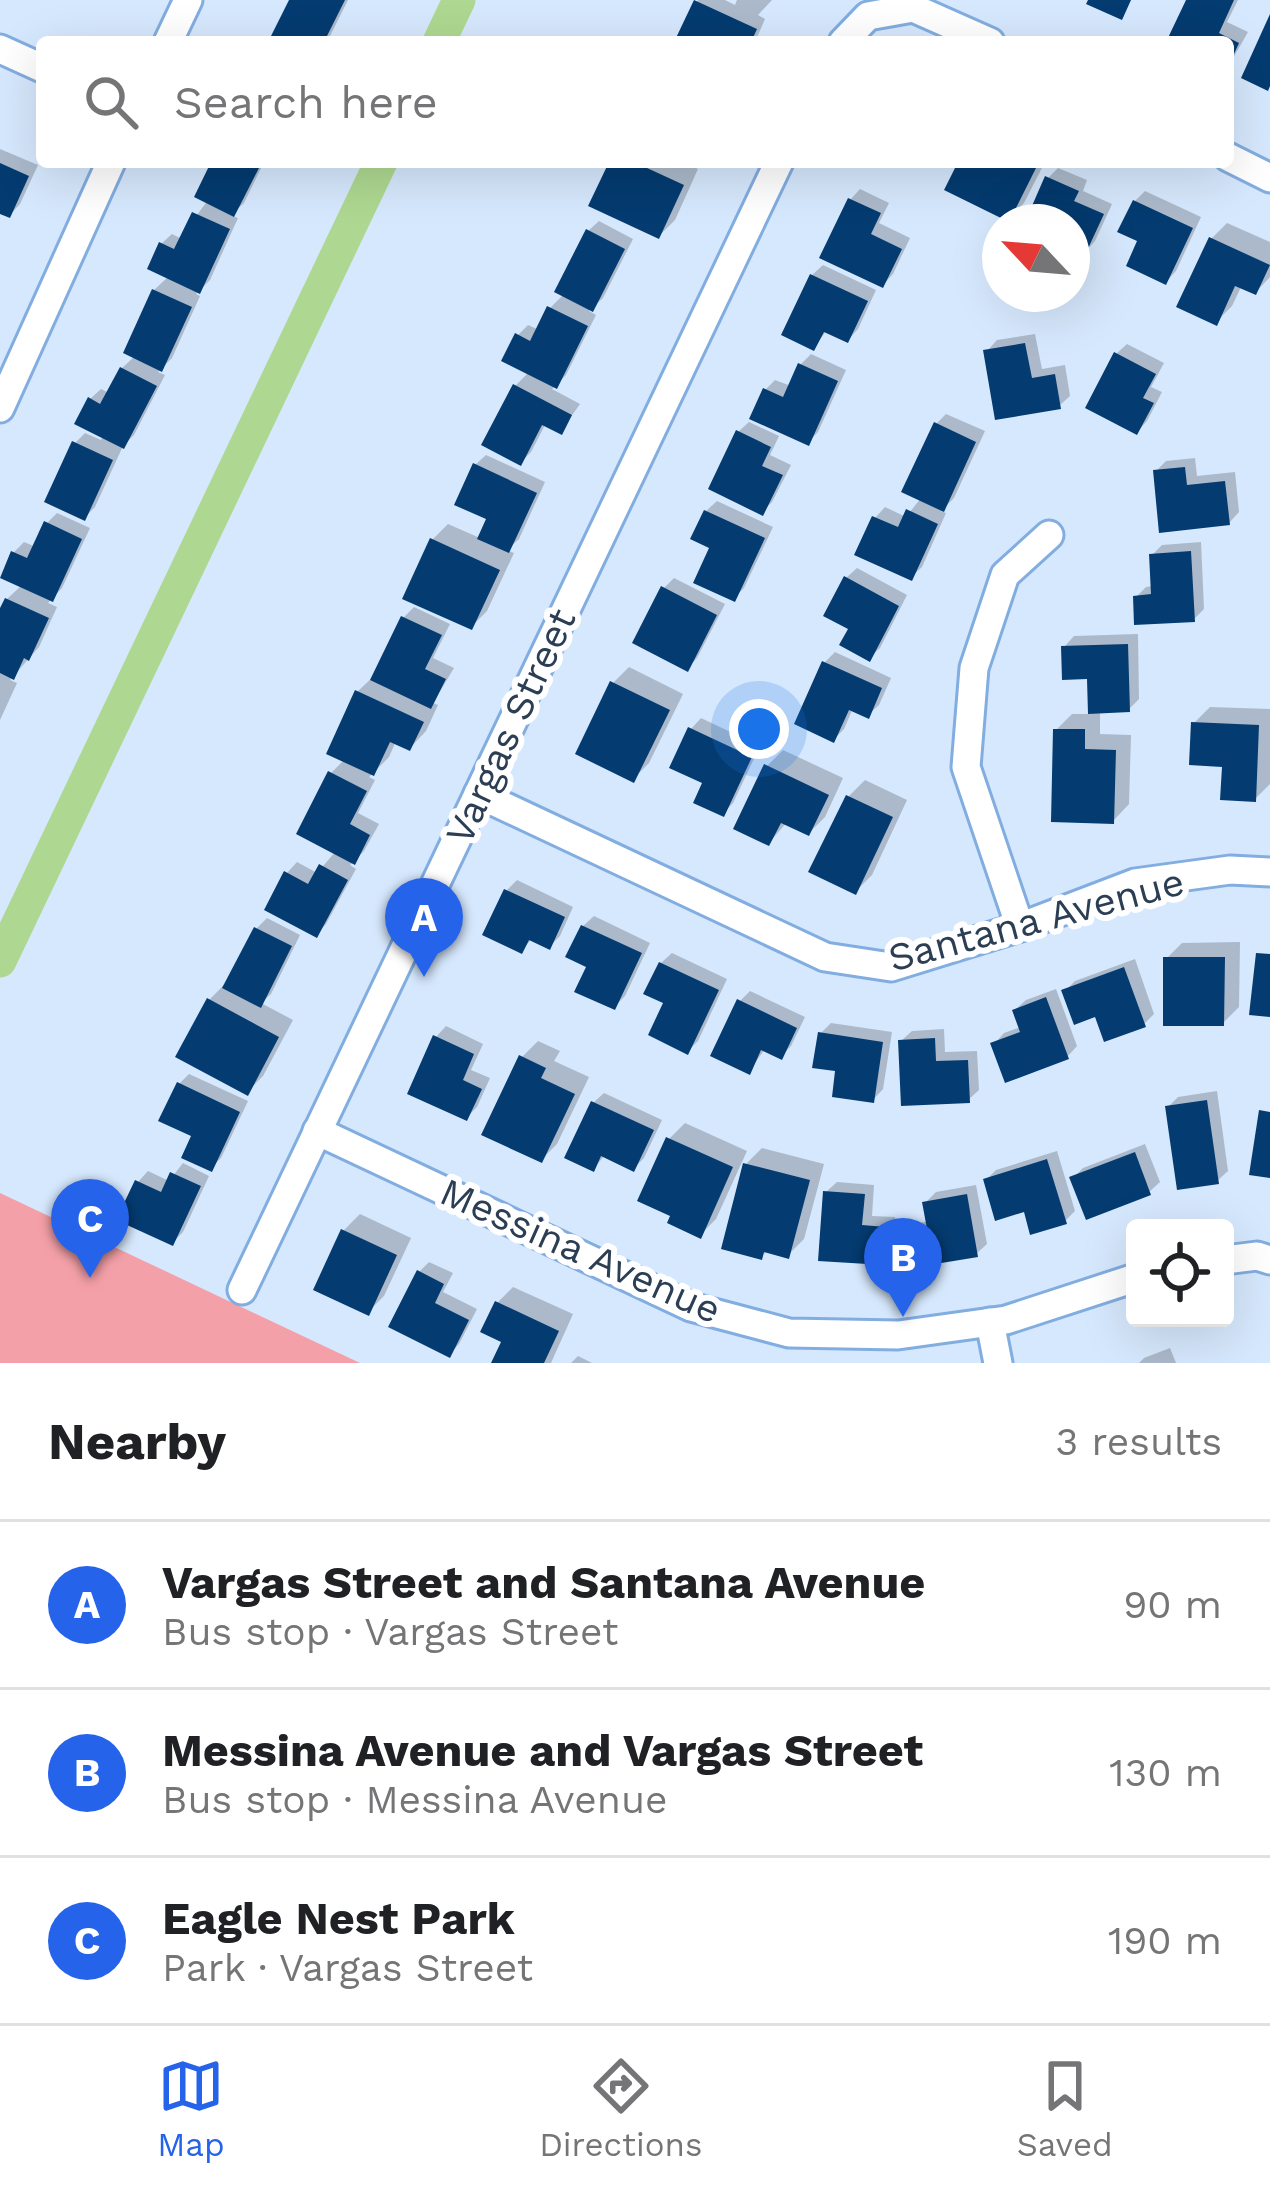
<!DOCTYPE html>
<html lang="en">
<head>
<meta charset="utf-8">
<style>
	body { margin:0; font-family:"Work Sans",sans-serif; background:#f6f6f6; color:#202124 }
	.controls { position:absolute; right:36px; bottom:36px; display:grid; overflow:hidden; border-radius:12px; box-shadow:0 12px 48px #0002 }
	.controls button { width:108px; height:108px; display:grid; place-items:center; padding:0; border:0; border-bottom:3px solid #e0e0e0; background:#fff; color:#202124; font:60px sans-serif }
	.compass { position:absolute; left:982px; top:204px; width:108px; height:108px; border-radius:50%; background:#fff; box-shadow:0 12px 48px #0002; rotate:296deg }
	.you { position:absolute; left:759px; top:729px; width:42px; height:42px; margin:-30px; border:9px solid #fff; border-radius:50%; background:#1a73e8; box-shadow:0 0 0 18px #1a73e833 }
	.badge { display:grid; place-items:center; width:78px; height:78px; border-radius:50%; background:#2563eb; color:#fff; font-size:39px; font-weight:700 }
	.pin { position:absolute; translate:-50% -99px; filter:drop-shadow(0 3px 6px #0008) }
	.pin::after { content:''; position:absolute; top:63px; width:42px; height:36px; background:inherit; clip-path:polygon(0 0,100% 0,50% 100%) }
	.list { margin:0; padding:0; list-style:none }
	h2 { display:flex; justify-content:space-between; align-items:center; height:156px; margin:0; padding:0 48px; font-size:51px }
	h2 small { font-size:39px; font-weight:400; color:#757577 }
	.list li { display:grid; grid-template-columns:78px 1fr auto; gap:36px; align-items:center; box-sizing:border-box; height:168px; padding:0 48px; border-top:3px solid #e0e0e0 }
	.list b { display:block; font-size:45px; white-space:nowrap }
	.list p { margin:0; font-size:39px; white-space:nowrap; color:#757577 }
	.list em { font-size:39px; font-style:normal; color:#757577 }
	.icon { flex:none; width:66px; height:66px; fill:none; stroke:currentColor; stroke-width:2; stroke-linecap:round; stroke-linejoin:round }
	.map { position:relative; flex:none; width:1270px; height:1363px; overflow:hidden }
	.search { position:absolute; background:#fff; box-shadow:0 12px 48px #0002; left:36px; right:36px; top:36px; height:132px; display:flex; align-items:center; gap:30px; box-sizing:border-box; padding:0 42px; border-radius:12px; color:#757577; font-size:45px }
	.sheet { height:660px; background:#fff }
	nav { display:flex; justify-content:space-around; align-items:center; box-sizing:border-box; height:168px; border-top:3px solid #e0e0e0; background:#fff; font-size:33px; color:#757577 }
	nav a { display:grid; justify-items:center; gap:6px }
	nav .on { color:#2563eb }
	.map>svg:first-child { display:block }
</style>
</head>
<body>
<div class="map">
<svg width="1270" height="1363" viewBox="0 0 1270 1363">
	<rect width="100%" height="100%" fill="#d6e8fd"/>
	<path fill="#f4a0a8" d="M0 1193 360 1363H0Z"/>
	<g fill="#0003">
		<path d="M293 0H348L327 42H275Z"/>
		<path d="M698 0H725L735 5 737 0H772L758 15 765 19 755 42H687L679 38Z"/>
		<path d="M1189 0H1238L1227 22 1248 32 1228 67V42H1169Z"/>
		<path d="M0 149 38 165 20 204 10 215 0 210Z"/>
		<path d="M215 162H264L244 203 231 215 238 218 210 280 196 294 200 296 172 358 158 372 165 375 134 435 123 446 95 507 85 517 75 443 85 433 101 440 103 435 90 399 101 389 109 393 122 368 135 356 154 290 169 276 161 244 172 234 180 238 208 200Z"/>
		<path d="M612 162H694L690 165 698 169 675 220 659 236Z"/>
		<path d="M961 162H1045L1024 203 1008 219 948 189Z"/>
		<path d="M1058 168 1087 180 1083 191 1112 204 1095 241 1085 252 1072 246V222H1029L1048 178Z"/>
		<path d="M860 189 889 203 879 223 910 238 893 274 883 285 850 200Z"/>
		<path d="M1145 191 1201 217 1176 271 1166 282 1135 201Z"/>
		<path d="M599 221 633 239 603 298 589 311 596 315 566 375 552 389 580 404 561 431 546 423 531 452 521 462 515 386 529 372 518 335 528 325 539 330 550 308 564 294 588 231Z"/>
		<path d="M1227 223 1270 242V277L1256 292 1242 285 1232 306 1216 322 1211 239Z"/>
		<path d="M823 265 876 290 858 329 848 340 827 330 814 347 812 275Z"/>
		<path d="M1035 334 1042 369 1065 365 1070 396 1059 406 987 351 997 340Z"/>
		<path d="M1127 344 1164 363 1151 387 1162 392 1147 421 1137 432 1116 354Z"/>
		<path d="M811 354 846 370 818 432 808 442 765 390 775 380 791 386 801 364Z"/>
		<path d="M946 414 985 431 954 498 941 511 946 513 922 567 911 577 875 518 885 507 906 517 921 498 936 424Z"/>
		<path d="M749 422 779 436 770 455 791 465 772 502 762 512 738 432Z"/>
		<path d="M486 455 545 482 519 539 507 550 514 553 487 611 471 627 432 540 448 524 480 538 490 518 475 465Z"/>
		<path d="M1195 458 1197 476 1235 472 1239 512 1229 523 1156 471 1166 461Z"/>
		<path d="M717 501 773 527 744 588 734 598 713 546 706 511Z"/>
		<path d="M57 513 90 528 62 588 48 603 57 607 39 647 10 680 17 683 0 720V615L7 599 22 585 14 552 24 542 36 547 47 523Z"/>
		<path d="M1201 542 1204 609 1194 619 1136 597 1146 587 1153 586 1152 555 1162 545Z"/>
		<path d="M857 568 907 595 880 648 869 658 852 628 846 578Z"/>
		<path d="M674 578 725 604 697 658 687 669 664 588Z"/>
		<path d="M414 607 450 624 433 658 454 668 433 703 438 705 426 731 410 748 396 741 389 757 369 777 375 780 358 813 379 824 364 851 350 865 356 869 326 924 316 935 287 873 297 862 317 873 336 851 331 773 345 759 357 692 374 676 403 618Z"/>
		<path d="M1138 634 1139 699 1129 709 1100 710V734L1131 735 1129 804 1113 821 1056 730 1072 714H1091L1090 676 1064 647 1074 636Z"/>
		<path d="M835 652 891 678 879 705 868 715 853 708 844 729 834 739 825 662Z"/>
		<path d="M629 667 683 694 649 763 633 779 613 683Z"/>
		<path d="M1210 707 1270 709V784L1255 799 1194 723Z"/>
		<path d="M701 718 760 746 733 803 723 814 706 782 691 729Z"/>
		<path d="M783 750 843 778 825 817 809 833 787 822 769 843 767 766Z"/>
		<path d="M865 780 907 800 872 875 856 891 849 796Z"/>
		<path d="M517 880 573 907 560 936 550 946 533 938 521 950 506 891Z"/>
		<path d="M594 916 650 943 625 996 614 1007 583 926Z"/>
		<path d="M267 918 300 935 271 994 261 1003 293 1020 263 1076 247 1092 209 1000 225 984 257 928Z"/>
		<path d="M1240 942 1239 1007 1223 1023 1166 959 1182 943Z"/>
		<path d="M672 953 727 979 698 1041 688 1051 667 1002 661 963Z"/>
		<path d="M1135 959 1154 1014 1144 1024 1065 991 1075 981Z"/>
		<path d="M1056 989 1077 1046 1067 1057 994 1044 1004 1033 1021 1027 1015 1010 1026 1000Z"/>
		<path d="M750 991 805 1017 791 1046 781 1056 765 1049 749 1071 740 1001Z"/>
		<path d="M831 1023 892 1032 883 1089 873 1100 839 1069 820 1034Z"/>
		<path d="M446 1026 483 1044 471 1070 490 1078 477 1107 466 1118 436 1037Z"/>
		<path d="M944 1029 945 1052 977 1051 979 1090 968 1100 901 1041 912 1031Z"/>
		<path d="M538 1041 560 1051 554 1061 589 1077 557 1144 541 1160 522 1057Z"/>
		<path d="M189 1074 248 1101 221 1158 211 1168 195 1134 179 1084Z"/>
		<path d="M1217 1091 1228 1171 1217 1181 1168 1107 1178 1097Z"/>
		<path d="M604 1093 662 1120 644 1158 634 1168 605 1155 594 1168 593 1103Z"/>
		<path d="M685 1123 747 1151 716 1219 700 1235 669 1139Z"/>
		<path d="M1145 1144 1160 1182 1149 1192 1073 1178 1083 1168Z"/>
		<path d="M762 1148 824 1164 804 1239 788 1255 768 1250 761 1257 746 1164Z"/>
		<path d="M1057 1151 1075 1211 1065 1221 1026 1208 986 1180 996 1170Z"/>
		<path d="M183 1163 209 1176 183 1232 172 1243 138 1182 148 1171 169 1181Z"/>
		<path d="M837 1182 874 1185 872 1216 895 1217 893 1252 883 1262 826 1192Z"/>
		<path d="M976 1185 987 1244 976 1254 908 1233 919 1223 929 1221 925 1203 936 1192Z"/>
		<path d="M360 1214 411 1238 384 1296 368 1312 344 1230Z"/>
		<path d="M429 1262 453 1273 443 1292 477 1309 459 1344 449 1355 419 1272Z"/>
		<path d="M513 1287 573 1314 551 1363H494L505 1340 497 1303Z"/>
		<path d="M1170 1348 1176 1363H1139L1144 1358Z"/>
		<path d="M578 1356 592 1363H571Z"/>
	</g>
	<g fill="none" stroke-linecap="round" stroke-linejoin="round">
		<g stroke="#aed891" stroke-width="33">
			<path d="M439 42 459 0"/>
			<path d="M0 961 381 162"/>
		</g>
	</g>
	<g fill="#043b70">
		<path d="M289 0H345L324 42H268Z"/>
		<path d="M694 0 757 29 751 42 675 40Z"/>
		<path d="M1088 0H1131L1122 20 1086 4Z"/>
		<path d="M1186 0H1234L1219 33 1239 43 1228 67V42H1166Z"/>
		<path d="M1270 14V86L1268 91 1241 78Z"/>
		<path d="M211 162H262L234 217 194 197Z"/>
		<path d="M609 162H634L684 185 659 239 588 206Z"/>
		<path d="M958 162 991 165 992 162H1039L1009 222 944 190Z"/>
		<path d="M0 163 29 176 10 218 0 214Z"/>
		<path d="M1045 176 1079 191 1074 201 1104 214 1085 255 1072 249V222H1025Z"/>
		<path d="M848 198 881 213 871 234 902 249 883 288 819 258Z"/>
		<path d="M1133 200 1193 228 1166 285 1126 266 1137 241 1117 232Z"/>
		<path d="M192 212 230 229 200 294 147 269 159 242 174 249Z"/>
		<path d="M586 229 625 249 593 312 554 292Z"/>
		<path d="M1209 237 1270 265 1256 295 1235 286 1217 326 1176 307Z"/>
		<path d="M810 274 868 301 848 343 824 332 814 351 781 335Z"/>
		<path d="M152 289 192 307 162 372 123 353Z"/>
		<path d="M547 306 588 326 557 389 501 361 515 333 530 341Z"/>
		<path d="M1025 343 1032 378 1055 374 1061 409 995 420 983 350Z"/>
		<path d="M1114 352 1156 374 1143 398 1154 403 1137 435 1085 408Z"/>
		<path d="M798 363 838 381 809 446 749 419 763 388 783 397Z"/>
		<path d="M120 367 157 386 124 449 74 424 88 397 100 404Z"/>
		<path d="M513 384 572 415 562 435 542 425 521 466 481 445Z"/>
		<path d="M934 422 976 442 944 512 901 492Z"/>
		<path d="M736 430 771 447 762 466 783 475 763 516 708 489Z"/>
		<path d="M72 441 113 460 85 521 44 502Z"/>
		<path d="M473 463 537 493 509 553 477 539 486 519 454 505Z"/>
		<path d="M1185 467 1187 485 1225 481 1230 525 1159 533 1153 470Z"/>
		<path d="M906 509 938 524 912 581 854 555 872 516 898 527Z"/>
		<path d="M704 510 765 538 735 602 693 583 709 548 690 539Z"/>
		<path d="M44 521 82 539 53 602 0 578 11 551 27 558Z"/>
		<path d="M430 538 500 570 472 630 402 599Z"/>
		<path d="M1191 551 1195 622 1134 625 1133 596 1151 594 1149 554Z"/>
		<path d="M844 576 899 606 870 662 839 645 848 629 823 616Z"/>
		<path d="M661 586 717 615 688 672 632 643Z"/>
		<path d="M5 598 49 618 29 661 24 658 14 680 0 673V608Z"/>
		<path d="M401 616 442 635 425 669 446 679 431 709 370 680Z"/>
		<path d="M1128 644 1130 712 1088 714 1087 679 1062 680 1061 646Z"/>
		<path d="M822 661 882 688 869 719 849 710 834 743 794 724Z"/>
		<path d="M610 681 670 710 634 783 575 754Z"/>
		<path d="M355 690 424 722 410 751 390 742 374 776 326 754Z"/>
		<path d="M1191 722 1259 725 1256 802 1220 800 1222 767 1189 765Z"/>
		<path d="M688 727 752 757 724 817 693 803 702 783 669 768Z"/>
		<path d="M1053 729H1085V749L1116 750 1114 824 1051 822Z"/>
		<path d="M764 764 829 795 809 836 781 823 769 846 733 829Z"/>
		<path d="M328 771 367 791 350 824 370 835 355 865 296 834Z"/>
		<path d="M846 795 893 817 856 895 808 872Z"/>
		<path d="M319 864 348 880 317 938 264 910 284 871 308 884Z"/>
		<path d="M504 889 565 917 550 950 529 940 522 954 482 935Z"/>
		<path d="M581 925 642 953 615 1010 574 992 586 967 565 957Z"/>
		<path d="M254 927 292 946 261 1008 222 988Z"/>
		<path d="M1256 953 1270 954V1017L1249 1015Z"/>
		<path d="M1163 957H1225L1224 1026H1163Z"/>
		<path d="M659 962 719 990 688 1055 648 1035 663 1003 643 994Z"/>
		<path d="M1124 967 1146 1027 1104 1042 1095 1017 1074 1025 1061 990Z"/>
		<path d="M1046 997 1069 1059 1005 1083 990 1043 1020 1032 1012 1010Z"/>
		<path d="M207 998 279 1037 248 1096 175 1057Z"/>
		<path d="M737 999 797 1028 782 1060 761 1050 750 1075 710 1056Z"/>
		<path d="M818 1032 883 1042 874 1103 832 1097 835 1071 812 1068Z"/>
		<path d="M433 1035 474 1054 463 1080 482 1089 467 1121 407 1094Z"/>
		<path d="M935 1038 936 1061 968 1060 970 1103 901 1106 898 1040Z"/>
		<path d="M519 1055 546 1068 541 1078 575 1094 542 1163 481 1135Z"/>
		<path d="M177 1082 240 1112 212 1172 181 1158 191 1136 158 1121Z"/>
		<path d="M1207 1100 1219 1184 1177 1190 1165 1106Z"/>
		<path d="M591 1101 654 1130 634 1172 601 1156 594 1172 564 1158Z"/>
		<path d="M1259 1110 1270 1112V1178L1249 1175Z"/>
		<path d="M666 1137 733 1167 701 1239 667 1223 670 1216 637 1201Z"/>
		<path d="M1135 1152 1151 1195 1086 1220 1069 1177Z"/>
		<path d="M1047 1159 1067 1224 1030 1235 1024 1212 995 1221 983 1179Z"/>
		<path d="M743 1163 810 1180 789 1259 764 1252 762 1260 721 1249Z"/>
		<path d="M170 1172 201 1186 173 1246 116 1220 135 1180 161 1192Z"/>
		<path d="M823 1191 865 1194 862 1225 886 1227 884 1265 818 1261Z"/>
		<path d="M967 1194 978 1257 911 1268 905 1232 927 1229 922 1202Z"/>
		<path d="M341 1229 397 1255 369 1316 313 1290Z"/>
		<path d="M417 1270 444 1284 435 1303 469 1320 450 1358 388 1327Z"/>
		<path d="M495 1301 559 1331 544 1363H491L501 1342 480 1332Z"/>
	</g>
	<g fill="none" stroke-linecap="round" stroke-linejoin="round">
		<defs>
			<g id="street">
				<path d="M168 42 188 0"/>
				<path d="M843 42 868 16 913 8 990 42"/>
				<path d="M0 49 42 68"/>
				<path d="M1228 157 1270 178"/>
				<path d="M0 408 111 162"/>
				<path d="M478 794 825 957 891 967 1020 927 1135 883 1230 870 1270 872"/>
				<path d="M1020 927 966 767 974 668 1005 575 1049 535"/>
				<path d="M317 1131 691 1307 789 1333 898 1335 1006 1320 1135 1278"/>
				<path d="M1225 1260 1257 1256 1270 1260"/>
				<path d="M242 1290 779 162"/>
				<path d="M990 1322 998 1363"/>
			</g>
		</defs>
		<use href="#street" stroke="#82ade0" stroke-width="33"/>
		<use href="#street" stroke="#fff" stroke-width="27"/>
	</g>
	<g text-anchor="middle" stroke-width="12" stroke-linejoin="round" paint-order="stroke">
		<g font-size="39" fill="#2c3e54" stroke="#fff">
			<text transform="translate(510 726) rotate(-65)" y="14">Vargas Street</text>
			<text transform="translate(1036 919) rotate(-15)" y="14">Santana Avenue</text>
			<text transform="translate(581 1250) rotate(24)" y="14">Messina Avenue</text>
		</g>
	</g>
</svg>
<div class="controls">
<button><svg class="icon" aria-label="locate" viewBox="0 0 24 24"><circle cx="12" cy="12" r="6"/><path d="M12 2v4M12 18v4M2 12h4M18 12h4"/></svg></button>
</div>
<svg class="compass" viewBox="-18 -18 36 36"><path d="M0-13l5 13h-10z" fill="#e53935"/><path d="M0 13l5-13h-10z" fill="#757577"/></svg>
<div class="you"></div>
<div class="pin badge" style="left:424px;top:977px">A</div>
<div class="pin badge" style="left:903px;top:1317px">B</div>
<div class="pin badge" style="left:90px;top:1278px">C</div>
<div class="search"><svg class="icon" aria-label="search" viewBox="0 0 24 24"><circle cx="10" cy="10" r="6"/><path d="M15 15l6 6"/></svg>Search here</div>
</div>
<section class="sheet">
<h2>Nearby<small>3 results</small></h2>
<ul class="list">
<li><span class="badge">A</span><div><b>Vargas Street and Santana Avenue</b><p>Bus stop · Vargas Street</p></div><em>90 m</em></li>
<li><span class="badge">B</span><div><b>Messina Avenue and Vargas Street</b><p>Bus stop · Messina Avenue</p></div><em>130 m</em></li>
<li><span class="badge">C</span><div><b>Eagle Nest Park</b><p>Park · Vargas Street</p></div><em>190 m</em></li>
</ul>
</section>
<nav>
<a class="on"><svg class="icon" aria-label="map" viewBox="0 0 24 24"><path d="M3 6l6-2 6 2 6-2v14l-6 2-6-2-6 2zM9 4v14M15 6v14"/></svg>Map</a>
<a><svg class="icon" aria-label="directions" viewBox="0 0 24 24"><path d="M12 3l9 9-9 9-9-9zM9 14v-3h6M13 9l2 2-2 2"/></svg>Directions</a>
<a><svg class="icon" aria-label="saved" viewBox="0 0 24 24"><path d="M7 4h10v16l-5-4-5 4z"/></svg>Saved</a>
</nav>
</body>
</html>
